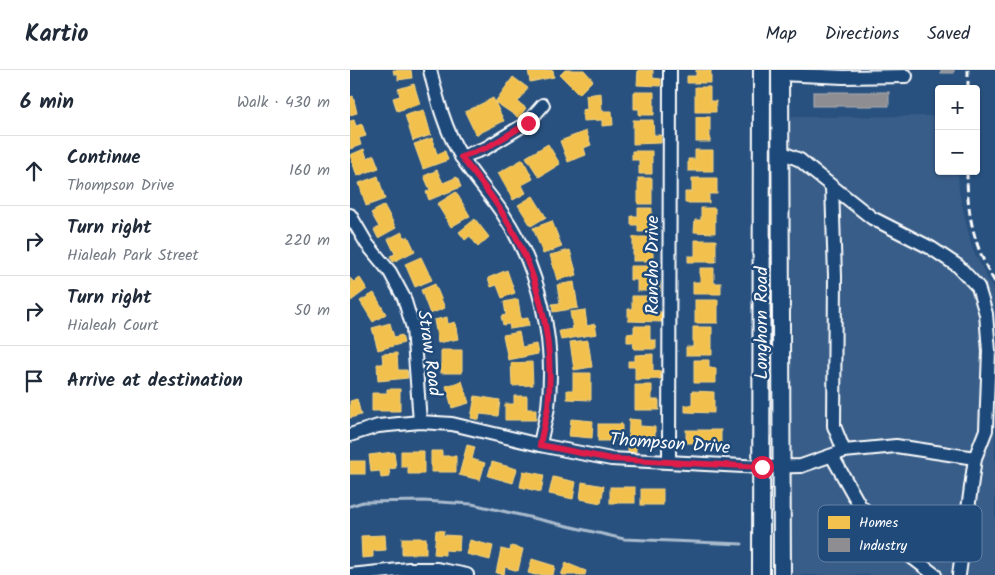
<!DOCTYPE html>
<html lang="en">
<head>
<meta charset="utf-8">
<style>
	body { margin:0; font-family:Kalam,sans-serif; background:#f2f2f3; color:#1f2937 }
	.controls { position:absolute; right:15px; top:15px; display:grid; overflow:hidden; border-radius:5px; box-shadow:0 1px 4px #0004 }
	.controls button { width:45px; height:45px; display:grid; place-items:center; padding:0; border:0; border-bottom:1px solid #e0e1e3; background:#fff; color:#1f2937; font:25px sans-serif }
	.stop { position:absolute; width:15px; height:15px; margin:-11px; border:4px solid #e11d48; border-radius:50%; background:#fff }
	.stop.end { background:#e11d48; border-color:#fff; box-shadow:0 1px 5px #0008 }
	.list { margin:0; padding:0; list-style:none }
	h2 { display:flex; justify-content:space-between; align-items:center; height:65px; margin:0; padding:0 20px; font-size:21px }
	h2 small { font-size:16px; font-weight:400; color:#747a83 }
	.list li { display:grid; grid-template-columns:32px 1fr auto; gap:15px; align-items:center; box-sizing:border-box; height:70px; padding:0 20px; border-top:1px solid #e0e1e3 }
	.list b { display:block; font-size:19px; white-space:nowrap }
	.list p { margin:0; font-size:16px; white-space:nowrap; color:#747a83 }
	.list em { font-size:16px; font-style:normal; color:#747a83 }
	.icon { flex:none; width:28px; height:28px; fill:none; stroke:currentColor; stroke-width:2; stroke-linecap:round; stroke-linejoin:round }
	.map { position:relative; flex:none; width:645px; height:505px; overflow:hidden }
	header { display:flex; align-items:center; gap:30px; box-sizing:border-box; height:70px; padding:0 25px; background:#fff; border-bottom:1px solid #e0e1e3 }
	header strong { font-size:24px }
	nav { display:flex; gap:28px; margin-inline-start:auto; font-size:18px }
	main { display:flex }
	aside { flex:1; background:#fff }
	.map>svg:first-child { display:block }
</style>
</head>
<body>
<header>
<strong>Kartio</strong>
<nav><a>Map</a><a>Directions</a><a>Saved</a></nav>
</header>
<main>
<aside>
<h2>6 min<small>Walk · 430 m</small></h2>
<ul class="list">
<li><svg class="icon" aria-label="ahead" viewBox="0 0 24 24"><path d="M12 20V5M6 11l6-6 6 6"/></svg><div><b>Continue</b><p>Thompson Drive</p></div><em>160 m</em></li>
<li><svg class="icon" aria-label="right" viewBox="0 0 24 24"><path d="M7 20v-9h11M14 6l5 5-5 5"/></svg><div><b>Turn right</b><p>Hialeah Park Street</p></div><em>220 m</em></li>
<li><svg class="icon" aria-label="right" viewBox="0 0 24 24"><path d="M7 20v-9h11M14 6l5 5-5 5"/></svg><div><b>Turn right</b><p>Hialeah Court</p></div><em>50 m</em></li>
<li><svg class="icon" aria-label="arrive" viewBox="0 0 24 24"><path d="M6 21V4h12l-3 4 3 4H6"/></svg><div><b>Arrive at destination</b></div></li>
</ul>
</aside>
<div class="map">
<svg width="645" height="505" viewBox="0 0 645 505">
	<rect width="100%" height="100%" fill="#28517f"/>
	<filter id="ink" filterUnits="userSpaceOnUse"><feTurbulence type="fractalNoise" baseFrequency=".02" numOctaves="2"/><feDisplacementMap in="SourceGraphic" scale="10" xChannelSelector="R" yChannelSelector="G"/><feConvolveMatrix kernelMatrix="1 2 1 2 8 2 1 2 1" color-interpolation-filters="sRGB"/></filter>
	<g filter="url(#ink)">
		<path fill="#375d88" d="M589 46V101H608L609 122 622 178 645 223V505H442L441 47Z"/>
		<g fill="#f2c14e" stroke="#f6d483">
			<path d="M43 0H61L62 8 48 10V4H44Z"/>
			<path d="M178 0H203L204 7 180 12Z"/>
			<path d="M215 0H234L243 10 229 24 210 5Z"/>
			<path d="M288 0H303V8L311 9V16L287 15Z"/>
			<path d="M346 0H361V13H337V6H346Z"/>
			<path d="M163 7 178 18 168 32 176 38 169 48 145 32Z"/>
			<path d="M64 14 70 34 47 41 43 28 50 26 48 19Z"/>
			<path d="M345 17H360V31H366V42H345Z"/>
			<path d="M284 22H304V45H289V39H284Z"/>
			<path d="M251 23 252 41H262L263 55 252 56V50L233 51 232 40 237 39 236 25Z"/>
			<path d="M3 26 7 43 0 45V27Z"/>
			<path d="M143 28 154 51 126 65 115 42Z"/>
			<path d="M74 40 81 65 63 71 55 45Z"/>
			<rect x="346" y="47" width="14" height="25"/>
			<path d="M4 50 6 56 12 54 16 66 9 68 11 75 0 79V51Z"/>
			<path d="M283 50H303L304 65H311V73L283 74Z"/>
			<path d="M236 61 241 75 234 78 236 85 218 92 210 71Z"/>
			<path d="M82 68 87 84 95 81 98 90 73 99 64 74Z"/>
			<path d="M198 74 210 94 189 107 176 87Z"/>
			<path d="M14 79 17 88 24 85 29 98 7 106 0 85Z"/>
			<path d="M345 80H363V101H338V89H345Z"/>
			<path d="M282 81H302V104H289V90H282Z"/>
			<path d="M173 89 183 109 172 115 176 123 163 130 148 103Z"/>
			<path d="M87 100 93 113 107 107 111 117 79 130 76 122 80 120 74 106Z"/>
			<path d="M28 106 35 129 16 136 9 113Z"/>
			<rect x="288" y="108" width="14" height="26"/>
			<path d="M342 108H367V124H359V133H335V122H342Z"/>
			<path d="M106 122 120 146 101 157 87 134Z"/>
			<path d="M183 126 196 147 181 156 168 135Z"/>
			<path d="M34 135 46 158 28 168 24 160 29 157 21 143Z"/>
			<path d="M288 138H302V162H288V155H281V146H288Z"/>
			<path d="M351 138H365V163L344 162 345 150H351Z"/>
			<path d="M125 149 139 167 128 177 120 166 115 170 109 162Z"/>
			<path d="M202 151 212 177 193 184 183 158Z"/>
			<path d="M52 162 55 168 58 166 65 181 43 192 40 186 45 184 38 169Z"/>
			<rect x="283" y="167" width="20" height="24"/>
			<path d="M345 170H366V192H338V186H345Z"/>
			<path d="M220 180 227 205 207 210 200 185Z"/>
			<path d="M71 187 82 210 65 217 55 194Z"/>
			<path d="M280 196H303V212H310V221H287V210H280Z"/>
			<path d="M350 198H364V213H371V224H343V212H350Z"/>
			<path d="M157 200 165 223 152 228 147 215 141 217 138 208Z"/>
			<path d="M0 208 4 212 10 208 17 219 1 231Z"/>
			<path d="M224 212 228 238 203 242 202 234 210 233 207 215Z"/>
			<path d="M85 214 95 238 80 244 71 220Z"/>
			<path d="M24 223 36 244 23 252 10 231Z"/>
			<path d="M282 226H298L297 242H312V252L278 251V239H282Z"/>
			<path d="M168 229 171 249 178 248 179 256 160 259 159 254 153 255 151 246 156 245 154 232Z"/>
			<rect x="345" y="230" width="23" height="23"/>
			<path d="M235 240 237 256 245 254 247 264 211 270 209 261 223 259 220 242Z"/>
			<path d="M97 247 98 254 105 252 108 269 88 273 84 250Z"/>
			<path d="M40 253 44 267 52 265 54 273 28 280 22 258Z"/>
			<path d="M284 256H300V270H306V279H284L283 272H277V264L284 263Z"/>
			<path d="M343 257H362V285H336V277H343Z"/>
			<path d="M169 262 172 277 186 274 188 284 158 290 153 265Z"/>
			<path d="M238 270 242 297 224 300 220 272Z"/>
			<rect x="91" y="280" width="21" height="23"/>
			<path d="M47 283 48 300H57L58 308 28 311 27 294H33L32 284Z"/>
			<path d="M303 284V301H311V309L285 310V297H278V291H285V285Z"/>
			<path d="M344 290H359V298H366V313H344Z"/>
			<path d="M182 292 183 315 162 316 161 293Z"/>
			<path d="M223 303H241V330L217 329V320H223Z"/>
			<path d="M112 311 119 333 102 338 96 316Z"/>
			<path d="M285 315H302V330H309V340H285Z"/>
			<path d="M37 319H50V341H22V323H37Z"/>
			<path d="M342 321 364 322V343L335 342V335H342Z"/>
			<path d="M125 326 150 330 148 346 130 344 129 350 121 348Z"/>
			<path d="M164 326H177V339H186V350H155V334H164Z"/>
			<path d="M7 329 11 345 0 348V331Z"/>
			<path d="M221 349 243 351 242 368 219 366Z"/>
			<path d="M279 349 290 350V356L305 357V375L286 374V382H278Z"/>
			<rect x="248" y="354" width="24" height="17"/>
			<rect x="336" y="360" width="35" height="13"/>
			<path d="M117 375 125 377 122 389 135 393 130 410 109 405Z"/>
			<path d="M51 381H74V404H58V397H51Z"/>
			<path d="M81 381H92V386H106V402H81Z"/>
			<path d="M44 382 46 398 39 399 40 407 31 408 30 401 21 402 19 385Z"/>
			<rect x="0" y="391" width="15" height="13"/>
			<path d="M142 392 167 399 163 413 138 406Z"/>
			<path d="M173 401 194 405 191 422 170 417Z"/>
			<path d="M203 407 226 412 223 429 199 424Z"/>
			<path d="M232 412 254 416 251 433 230 429Z"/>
			<rect x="260" y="417" width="25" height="16"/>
			<rect x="291" y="419" width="22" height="16"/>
			<path d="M86 460 94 461 93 465 110 466 109 481 95 480V485L84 484Z"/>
			<path d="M35 465 36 480 23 481V487L12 488 11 466Z"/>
			<rect x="52" y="468" width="24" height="16"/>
			<path d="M120 470 143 476 140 490 116 484Z"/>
			<path d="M161 476 173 479 168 501 155 497 154 505 146 503 151 479 160 481Z"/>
			<path d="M182 489 205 496 203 505H185L178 503Z"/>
			<path d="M216 493 236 501 235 505H211Z"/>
		</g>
		<g fill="#8d8d92" stroke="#afafb3">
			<rect x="591" y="0" width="13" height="3"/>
			<rect x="463" y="22" width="76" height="14"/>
		</g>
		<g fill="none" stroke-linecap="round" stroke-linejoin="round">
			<path stroke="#aabbcd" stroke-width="3" d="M0 436 13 432 73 431 122 434 274 469 392 474"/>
			<defs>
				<g id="minor">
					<path d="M80 0C87 29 95 60 111 86 123 107 140 124 153 144 190 199 206 272 198 337 196 350 192 362 190 375"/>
					<path d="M430 4 493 7 556 6"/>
					<path d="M431 82 450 90 464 102 522 148 581 178 608 196 628 217 636 244 639 281 636 360 625 388 609 505"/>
					<path d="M111 87 136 78 177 53 193 35"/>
					<path d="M482 117 485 206 484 356 494 381"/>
					<path d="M0 145 17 174 40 202 54 228 63 258 70 352"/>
					<path d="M0 365 28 356 70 352 102 354 190 375 261 389 412 397 451 396 494 381 546 376 625 388"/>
					<path d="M482 386 510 436 527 451 538 469 585 505"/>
					<path d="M319 391 320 0"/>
					<path d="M0 505 59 499H87L117 505"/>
				</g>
				<g id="major">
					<path d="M430 0 432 505"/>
					<path d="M411 505 412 0"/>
				</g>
			</defs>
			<use href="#minor" stroke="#fff" stroke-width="16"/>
			<use href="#major" stroke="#fff" stroke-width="20"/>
			<use href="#minor" stroke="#1f4a7a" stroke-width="12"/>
			<use href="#major" stroke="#1f4a7a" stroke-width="16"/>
			<g stroke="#fff" stroke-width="3" stroke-dasharray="8 4" stroke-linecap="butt">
				<path d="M618 19V0"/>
				<path d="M617 101C617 142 623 176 645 212"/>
			</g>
		</g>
	</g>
	<g fill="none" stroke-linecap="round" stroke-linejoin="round" filter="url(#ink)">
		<path stroke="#e11d48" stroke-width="6" d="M178 53 136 78 111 87C126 106 142 125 154 146 189 202 205 271 198 337 196 350 192 362 190 375L261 389 412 397"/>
	</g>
	<g text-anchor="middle" stroke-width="5" stroke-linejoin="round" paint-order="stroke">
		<g font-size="18" fill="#fff" stroke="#1f4a7a">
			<text transform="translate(302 195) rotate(-90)" y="6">Rancho Drive</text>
			<text transform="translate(411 253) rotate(-90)" y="6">Longhorn Road</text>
			<text transform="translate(80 283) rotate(82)" y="6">Straw Road</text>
			<text transform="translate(320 373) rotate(4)" y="6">Thompson Drive</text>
		</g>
	</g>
	<rect x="468" y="435" width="164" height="57" rx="8" fill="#1f4a7a" stroke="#6280a2" stroke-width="1"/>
	<rect x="478" y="446" width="22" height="13" fill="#f2c14e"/>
	<rect x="478" y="468" width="22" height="14" fill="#8d8d92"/>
	<g font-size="14" fill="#fff">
		<text x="509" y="457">Homes</text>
		<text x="509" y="480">Industry</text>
	</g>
</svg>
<div class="controls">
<button>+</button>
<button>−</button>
</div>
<div class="stop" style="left:412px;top:397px"></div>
<div class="stop end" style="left:178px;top:53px"></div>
</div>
</main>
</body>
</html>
